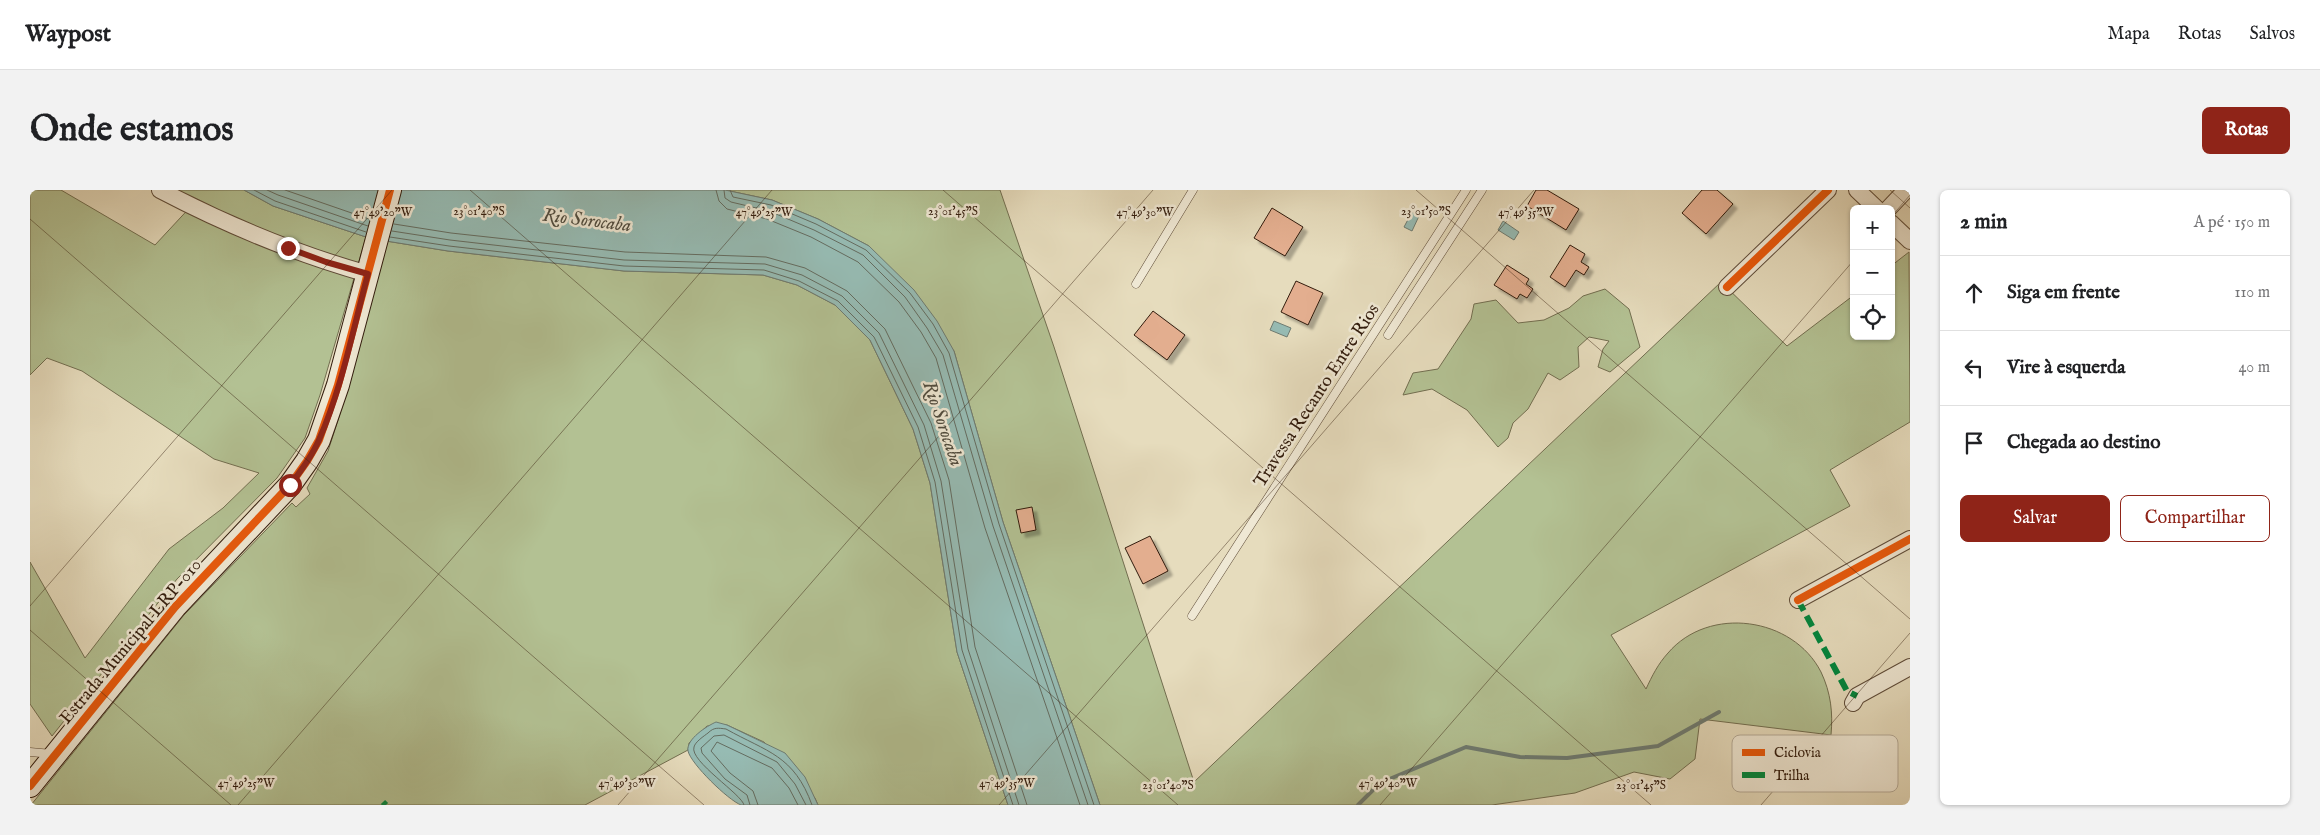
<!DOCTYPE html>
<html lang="pt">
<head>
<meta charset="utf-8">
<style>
	body { margin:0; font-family:"IM FELL English",serif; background:#f2f2f2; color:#202124 }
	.controls { position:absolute; right:15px; top:15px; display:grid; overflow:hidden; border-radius:8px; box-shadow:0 1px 4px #0004 }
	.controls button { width:45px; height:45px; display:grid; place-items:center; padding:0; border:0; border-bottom:1px solid #e0e0e0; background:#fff; color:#202124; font:25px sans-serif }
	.stop { position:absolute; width:15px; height:15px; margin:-11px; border:4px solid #8f2418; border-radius:50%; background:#fff }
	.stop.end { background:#8f2418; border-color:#fff; box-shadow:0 1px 5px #0008 }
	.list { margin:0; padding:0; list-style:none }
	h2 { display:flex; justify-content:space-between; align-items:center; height:65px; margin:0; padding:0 20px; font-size:21px }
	h2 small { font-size:16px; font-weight:400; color:#757577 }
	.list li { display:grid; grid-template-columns:32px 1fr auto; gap:15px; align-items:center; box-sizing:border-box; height:75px; padding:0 20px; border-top:1px solid #e0e0e0 }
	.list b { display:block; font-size:19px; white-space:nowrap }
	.list em { font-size:16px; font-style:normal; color:#757577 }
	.actions { display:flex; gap:10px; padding:15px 20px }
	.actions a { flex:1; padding:11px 0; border:1px solid #8f2418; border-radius:8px; text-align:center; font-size:18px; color:#8f2418 }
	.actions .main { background:#8f2418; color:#fff }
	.icon { flex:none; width:28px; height:28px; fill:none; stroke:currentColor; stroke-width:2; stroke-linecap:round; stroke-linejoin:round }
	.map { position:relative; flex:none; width:1880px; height:615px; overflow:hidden; border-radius:8px }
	header { display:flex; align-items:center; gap:30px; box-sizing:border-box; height:70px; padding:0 25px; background:#fff; border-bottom:1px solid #e0e0e0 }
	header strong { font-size:24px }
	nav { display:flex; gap:28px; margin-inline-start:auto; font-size:18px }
	.intro { display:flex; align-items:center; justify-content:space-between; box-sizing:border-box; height:120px; padding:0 30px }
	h1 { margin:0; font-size:35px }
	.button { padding:12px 22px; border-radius:8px; background:#8f2418; color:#fff; font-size:18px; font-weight:700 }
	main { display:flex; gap:30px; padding:0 30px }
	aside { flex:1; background:#fff; border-radius:8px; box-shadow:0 1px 4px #0004 }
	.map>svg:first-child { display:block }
</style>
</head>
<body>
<header>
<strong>Waypost</strong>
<nav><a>Mapa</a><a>Rotas</a><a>Salvos</a></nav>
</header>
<div class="intro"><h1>Onde estamos</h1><a class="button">Rotas</a></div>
<main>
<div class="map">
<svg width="1880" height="615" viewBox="0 0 1880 615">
	<defs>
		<filter id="shadow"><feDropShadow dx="4.5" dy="4.5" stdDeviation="1" flood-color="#0004"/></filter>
	</defs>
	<rect width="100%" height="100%" fill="#e6dcbd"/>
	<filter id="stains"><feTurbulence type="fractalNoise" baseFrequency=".004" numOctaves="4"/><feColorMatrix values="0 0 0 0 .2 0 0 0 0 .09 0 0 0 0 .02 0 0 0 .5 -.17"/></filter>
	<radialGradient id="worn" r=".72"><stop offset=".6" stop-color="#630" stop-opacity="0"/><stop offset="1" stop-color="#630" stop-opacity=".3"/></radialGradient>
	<g fill="#b3c193" stroke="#726e50">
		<path d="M0 0H31L125 55 165 12 143 0H214L243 16 336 47 290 205 275 248 247 288 147 389 22 546 0 514V372L55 468 139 359 193 318 229 283 184 269 52 181 17 168 0 185Z"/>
		<path d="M695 0H970L1024 157 1164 592 1691 92 1757 156 1824 105V146H1861V76L1879 62 1880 232 1800 280 1820 316 1581 445 1616 499C1622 486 1628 474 1638 463 1679 415 1763 427 1791 482 1801 503 1803 523 1801 545L1670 529 1665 569 1640 589 1604 582 1545 603 1462 615H1070L973 332 924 161 839 56 788 29 742 10Z"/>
		<path d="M356 51 418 61 594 81 733 85 767 95 805 115 840 150 883 239 900 293 927 462 978 615H788L785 608 734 552 697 535 677 536 659 553 658 560 555 615H1L154 425 262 313 266 317 280 304 277 298 298 261 309 227Z"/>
		<path d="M1575 99 1599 119 1610 157 1580 182 1568 177 1573 159 1579 151 1559 147 1548 157 1549 177 1530 190 1518 183 1498 219 1483 233 1478 248 1468 257 1437 220 1402 199 1373 205 1383 183 1408 179 1441 129 1444 114 1466 110 1488 133 1514 130 1539 118 1553 106Z"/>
	</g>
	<g fill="#96bbb3" stroke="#6e7b71">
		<path d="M214 0H695L742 10 788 29 839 56 884 100 907 131 924 161 973 332 1070 615H978L927 462 900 293 883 239 840 150 805 115 767 95 733 85 594 81 418 61 356 51 336 47 243 16Z"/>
		<path d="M1382 22 1389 26 1382 41 1374 37Z"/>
		<path d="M1473 31 1489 42 1484 50 1468 40Z"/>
		<path d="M1244 131 1261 138 1257 147 1240 140Z"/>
		<path d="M686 532 697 535 755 563 775 587 788 615C774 615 721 615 711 615 698 610 661 574 658 561 656 549 677 536 686 532Z"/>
	</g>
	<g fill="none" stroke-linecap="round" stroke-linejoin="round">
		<g stroke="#646c60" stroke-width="1">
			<path d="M224 0 245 11 336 42"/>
			<path d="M237 0 248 5 338 36"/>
			<path d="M255 0 339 29"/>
			<path d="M686 0 689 11 697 19 737 29 781 47 828 72 869 112 891 142 906 168 955 338 1050 615"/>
			<path d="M694 0 695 8 701 12 739 21 784 40 833 65 875 107 897 138 913 165 963 336 1058 615"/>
			<path d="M700 0 703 7 741 15 786 34 836 60 880 103 903 134 919 163 969 334 1064 615"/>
			<path d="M364 34 421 43 595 62 736 67 775 78 817 101 855 139 901 233 919 290 945 457 997 615"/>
			<path d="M362 41 420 50 594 70 735 74 772 85 812 106 849 143 894 235 911 291 938 459 989 615"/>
			<path d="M360 47 419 56 594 76 734 80 769 91 808 111 844 147 888 237 905 292 932 460 983 615"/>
			<path d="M714 615C713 605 659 571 664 557 665 552 674 546 678 543 684 537 688 538 696 539 737 562 764 565 782 615"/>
			<path d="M720 615 717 605 695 589 672 563 671 558 684 546 694 545 747 572 765 594 776 615"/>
			<path d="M728 615 723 601 700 583 681 561 687 552 742 578 759 598 768 615"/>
		</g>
		<path stroke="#6e7b71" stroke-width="4" d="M1328 615 1350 593 1436 557 1490 567 1537 568 1628 556 1689 522"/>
	</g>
	<g fill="#e3ae8f" stroke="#321c0d" filter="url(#shadow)">
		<path d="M1506 0H1517L1549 19 1536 40 1497 16Z"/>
		<path d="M1672 0H1687L1703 14 1676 44 1652 23Z"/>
		<path d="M1242 18 1273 37 1255 66 1224 48Z"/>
		<path d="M1540 55 1555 64 1551 72 1559 77 1554 85 1546 80 1535 97 1520 87Z"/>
		<path d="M1477 75 1499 89 1496 94 1503 99 1497 108 1490 104 1487 109 1464 95Z"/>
		<path d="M1266 91 1293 103 1278 135 1251 122Z"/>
		<path d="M1123 121 1155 145 1137 170 1104 145Z"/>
		<path d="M1002 317 1006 340 991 343 986 320Z"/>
		<path d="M1120 346 1138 381 1113 394 1095 358Z"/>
	</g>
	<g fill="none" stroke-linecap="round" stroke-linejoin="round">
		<defs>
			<g id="lane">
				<path d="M1106 94 1163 0"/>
				<path d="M1358 145 1452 0"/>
				<path d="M1162 426 1436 0"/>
				<path d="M0 562 22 564"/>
			</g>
			<g id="street">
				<path d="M130 0C195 34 267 64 338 84"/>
				<path d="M1827 0 1847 19"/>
				<path d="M1858 19 1876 0"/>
				<path d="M1861 33 1880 51"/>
				<path d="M1697 97 1798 0"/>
				<path d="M1768 410 1880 349"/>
				<path d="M1823 513 1827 506 1880 477"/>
			</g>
			<path id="secondary" d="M0 596 145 417 260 295 277 271 289 250 308 195 360 0"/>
		</defs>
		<use href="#lane" stroke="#5f4c39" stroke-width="9"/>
		<use href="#street" stroke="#5f4c39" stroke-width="18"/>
		<use href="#secondary" stroke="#321c0d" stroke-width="24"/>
		<use href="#lane" stroke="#efe8d4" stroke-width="8"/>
		<use href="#street" stroke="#efe8d4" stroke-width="16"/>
		<use href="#secondary" stroke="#efe8d4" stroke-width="22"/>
		<g stroke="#00873e" stroke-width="6" stroke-dasharray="12 6" stroke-linecap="butt">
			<path d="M1768 410 1817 501 1827 506"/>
			<path d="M353 612 356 615"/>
		</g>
		<defs>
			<g id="cycleway">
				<path d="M1697 97 1798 0"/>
				<path d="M1768 410 1880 349"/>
				<path d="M0 596 145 417 260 295 277 271 289 250 308 195 360 0"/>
			</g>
		</defs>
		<use href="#cycleway" stroke="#efe8d4" stroke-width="11"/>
		<use href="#cycleway" stroke="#e8590c" stroke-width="8"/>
	</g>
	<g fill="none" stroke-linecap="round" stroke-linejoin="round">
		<path stroke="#8f2418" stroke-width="6" d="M258 58 296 72 338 84C323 139 312 198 289 250 282 266 271 281 260 295"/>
	</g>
	<path fill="none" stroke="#321c0d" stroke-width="1" stroke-opacity="0.45" d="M440 0 1148 615M913 0 1621 615M1386 0 1880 429M1860 0 1880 18M1861 27 1880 5M0 29 674 615M0 416 362 0M0 440 201 615M208 615 742 0M588 615 1123 0M969 615 1504 0M1350 615 1824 70M1731 615 1880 443"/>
	<g text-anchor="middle" stroke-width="5" stroke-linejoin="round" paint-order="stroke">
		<g font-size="18" fill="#321c0d" stroke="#efe8d4">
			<text transform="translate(1286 205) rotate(-57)" y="6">Travessa Recanto Entre Rios</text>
			<text transform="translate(100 451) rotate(-50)" y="6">Estrada Municipal LRP-010</text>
		</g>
		<g font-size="19" font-style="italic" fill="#504c3f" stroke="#efe8d4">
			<text transform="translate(557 29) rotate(7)" y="7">Rio Sorocaba</text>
			<text transform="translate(914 233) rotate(71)" y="7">Rio Sorocaba</text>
		</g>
	</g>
	<rect x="1702" y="545" width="166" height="57" rx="8" fill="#efe8d4" stroke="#b6ab98" stroke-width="1"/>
	<rect x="1712" y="559" width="23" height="7" fill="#e8590c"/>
	<rect x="1712" y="582" width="23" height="6" fill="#00873e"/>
	<g font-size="14" fill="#321c0d">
		<text x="1744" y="567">Ciclovia</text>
		<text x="1744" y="590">Trilha</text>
	</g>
	<g font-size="12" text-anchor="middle" fill="#321c0d" stroke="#efe8d4" stroke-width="5" stroke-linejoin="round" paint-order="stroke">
		<text x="923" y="25">23°01'45"S</text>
		<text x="449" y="25">23°01'40"S</text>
		<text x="1396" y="25">23°01'50"S</text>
		<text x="353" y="26">47°49'20"W</text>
		<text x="734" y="26">47°49'25"W</text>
		<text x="1115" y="26">47°49'30"W</text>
		<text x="1496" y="26">47°49'35"W</text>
		<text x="216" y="597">47°49'25"W</text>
		<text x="597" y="597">47°49'30"W</text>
		<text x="977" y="597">47°49'35"W</text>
		<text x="1358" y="597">47°49'40"W</text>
		<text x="1138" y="599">23°01'40"S</text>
		<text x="1611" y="599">23°01'45"S</text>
	</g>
	<rect width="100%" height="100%" filter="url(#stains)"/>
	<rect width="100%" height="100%" fill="url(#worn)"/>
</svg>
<div class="controls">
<button>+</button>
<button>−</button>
<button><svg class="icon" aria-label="locate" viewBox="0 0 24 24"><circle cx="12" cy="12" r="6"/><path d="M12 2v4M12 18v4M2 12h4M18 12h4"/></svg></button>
</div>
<div class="stop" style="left:260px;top:295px"></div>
<div class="stop end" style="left:258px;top:58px"></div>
</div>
<aside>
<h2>2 min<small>A pé · 150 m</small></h2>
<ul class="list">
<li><svg class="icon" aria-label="ahead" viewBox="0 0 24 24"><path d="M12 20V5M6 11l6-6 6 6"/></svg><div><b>Siga em frente</b></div><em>110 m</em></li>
<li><svg class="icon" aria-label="left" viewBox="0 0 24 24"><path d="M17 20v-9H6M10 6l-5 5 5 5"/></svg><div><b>Vire à esquerda</b></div><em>40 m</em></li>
<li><svg class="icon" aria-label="arrive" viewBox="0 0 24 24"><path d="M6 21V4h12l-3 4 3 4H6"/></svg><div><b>Chegada ao destino</b></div></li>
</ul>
<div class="actions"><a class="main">Salvar</a><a>Compartilhar</a></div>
</aside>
</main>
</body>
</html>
